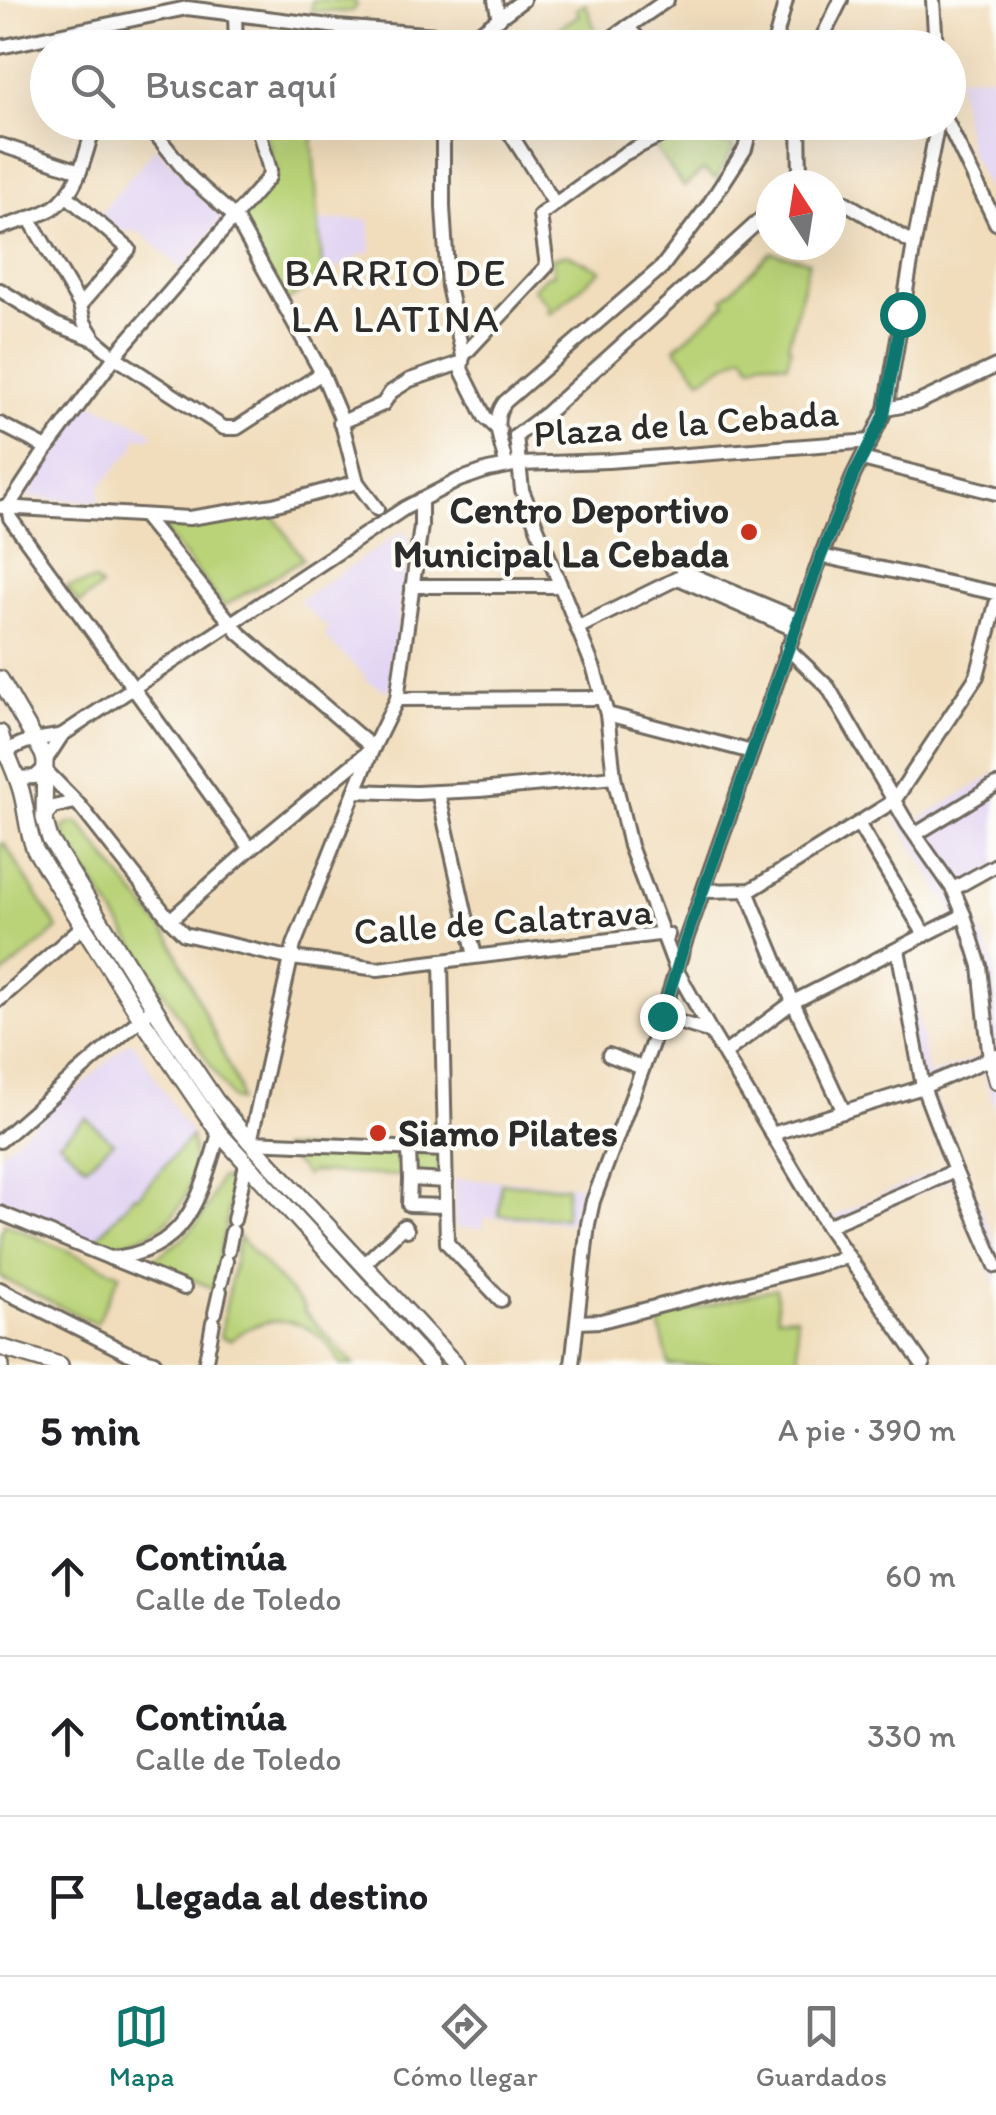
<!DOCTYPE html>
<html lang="es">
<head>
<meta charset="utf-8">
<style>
	body { margin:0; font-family:Itim,sans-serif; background:#f2f2f2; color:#202124 }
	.compass { position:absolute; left:756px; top:170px; width:90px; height:90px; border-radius:50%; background:#fff; box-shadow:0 10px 40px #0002; rotate:348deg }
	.stop { position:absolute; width:30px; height:30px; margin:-22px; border:8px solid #0f766e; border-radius:50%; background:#fff }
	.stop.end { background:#0f766e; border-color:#fff; box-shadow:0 2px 10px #0008 }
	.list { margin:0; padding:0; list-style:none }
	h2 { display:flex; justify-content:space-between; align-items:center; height:130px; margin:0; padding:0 40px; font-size:42px }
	h2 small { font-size:32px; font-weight:400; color:#757577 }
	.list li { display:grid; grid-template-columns:65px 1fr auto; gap:30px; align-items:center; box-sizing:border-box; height:160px; padding:0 40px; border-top:2px solid #e0e0e0 }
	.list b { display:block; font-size:38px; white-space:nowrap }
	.list p { margin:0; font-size:32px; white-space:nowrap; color:#757577 }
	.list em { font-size:32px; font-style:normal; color:#757577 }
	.icon { flex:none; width:55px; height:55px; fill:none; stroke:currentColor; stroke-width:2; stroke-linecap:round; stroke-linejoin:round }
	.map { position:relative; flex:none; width:996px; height:1365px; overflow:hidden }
	.search { position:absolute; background:#fff; box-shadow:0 10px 40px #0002; left:30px; right:30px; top:30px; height:110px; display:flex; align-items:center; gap:25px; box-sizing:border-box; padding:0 35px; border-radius:55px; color:#757577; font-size:38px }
	.sheet { height:610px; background:#fff }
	nav { display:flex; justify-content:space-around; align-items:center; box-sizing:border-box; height:140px; border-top:2px solid #e0e0e0; background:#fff; font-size:28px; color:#757577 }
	nav a { display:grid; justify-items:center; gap:5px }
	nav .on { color:#0f766e }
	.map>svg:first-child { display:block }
</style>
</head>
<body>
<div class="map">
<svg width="996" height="1365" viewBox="0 0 996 1365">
	<rect width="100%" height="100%" fill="#fdfcf7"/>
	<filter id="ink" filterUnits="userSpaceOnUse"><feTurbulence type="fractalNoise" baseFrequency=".01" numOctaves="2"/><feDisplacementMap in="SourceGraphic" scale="20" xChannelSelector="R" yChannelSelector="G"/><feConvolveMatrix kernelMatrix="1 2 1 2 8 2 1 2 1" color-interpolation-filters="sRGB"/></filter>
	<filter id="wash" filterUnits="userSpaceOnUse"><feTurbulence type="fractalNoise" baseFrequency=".0048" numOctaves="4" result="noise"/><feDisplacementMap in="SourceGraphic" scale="40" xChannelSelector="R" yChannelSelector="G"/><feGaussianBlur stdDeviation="2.25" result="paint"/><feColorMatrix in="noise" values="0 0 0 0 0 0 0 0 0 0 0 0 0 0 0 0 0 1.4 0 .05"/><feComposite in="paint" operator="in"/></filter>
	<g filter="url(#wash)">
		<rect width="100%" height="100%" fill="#f1ddbc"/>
		<g fill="#e2d4f3" fill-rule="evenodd">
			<path d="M996 75V187L989 191 969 151 957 77Z"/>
			<path d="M156 147 225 214 183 270 140 232 118 230 99 215Z"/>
			<path d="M369 219 371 252 364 253 323 277 318 221Z"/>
			<path d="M87 401 153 431 150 439 137 436 134 448 100 486 99 502 27 497 44 471 41 470Z"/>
			<path d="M401 532 410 537 389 692 364 680 366 677 324 636 329 629 299 601Z"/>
			<path d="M996 773V879L965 896 996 966V1111L983 1072 932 1090 996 1244V1285L952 1179 842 1228 835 1216 947 1165 918 1095 906 1039 893 957 854 978 917 933 883 857 885 856 927 928 954 915 892 811 904 801 917 821ZM958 925 970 966 968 967 980 1057 929 1076 907 957 911 949Z"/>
			<path d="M127 1043H134L177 1112 176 1114 191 1132 195 1168 186 1195 177 1210 156 1229 135 1240 118 1244 93 1245 0 1205V1153L76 1087 79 1088Z"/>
			<path d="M454 1179 518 1181 583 1186 572 1223 484 1217 483 1229 455 1227Z"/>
		</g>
		<g fill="#bad378" stroke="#727f52" stroke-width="2.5">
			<path d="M312 0H354L357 5 354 10 346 12 311 11Z"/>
			<path d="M586 4 599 41 589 47H561L548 35 579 15 576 9Z"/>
			<path d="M711 122 714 128V139L723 145 725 143 734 147 716 179 703 170 684 187 653 145Z"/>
			<path d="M263 123H311L323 277 284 303 242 222 277 173Z"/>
			<path d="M771 252 809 261 788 346 791 348 787 364 762 360 752 366 744 354 701 379 675 348 726 303 723 299Z"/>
			<path d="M567 254 601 270 550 314 547 310 550 307 533 288 546 276 554 274 552 258Z"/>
			<path d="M272 513 303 559 224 606 162 528 187 527Z"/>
			<path d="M95 581 101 587 79 604 66 587Z"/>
			<path d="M71 823H79L171 940 238 1086 239 1101 232 1099 65 837 63 828Z"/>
			<path d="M4 843 58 929 0 977V845Z"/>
			<path d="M86 1118 113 1142 86 1166 59 1142Z"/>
			<path d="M191 1136C201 1183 180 1224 134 1240 120 1245 107 1245 93 1245L97 1238 135 1195 138 1196Z"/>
			<path d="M281 1148 401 1154V1176L311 1172 306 1176Z"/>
			<path d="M419 1152 440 1153 439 1176 415 1173 414 1158Z"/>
			<path d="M220 1178H224L233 1187 213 1288 149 1262C172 1247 194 1233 207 1208 212 1198 215 1188 220 1178Z"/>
			<path d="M501 1183 567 1187 565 1218 499 1215Z"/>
			<path d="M5 1223 120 1274 96 1324 0 1277V1234Z"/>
			<path d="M239 1237 305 1308 303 1310 355 1365H341C319 1318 271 1307 231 1340L220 1337Z"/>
			<path d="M776 1288 778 1317 796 1316 799 1365H669L658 1319Z"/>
		</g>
	</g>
	<g filter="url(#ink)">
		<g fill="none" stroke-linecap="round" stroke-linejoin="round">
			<defs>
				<g id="minor">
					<path d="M495 0 499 19"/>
					<path d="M933 0 936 48"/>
					<path d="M235 14 236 48"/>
					<path d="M627 27 648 48"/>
					<path d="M0 47 187 8 338 27 462 37 479 33 523 0"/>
					<path d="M202 48 235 41"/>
					<path d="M597 48 667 0"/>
					<path d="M773 48 786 0"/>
					<path d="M817 48 841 0"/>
					<path d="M146 122 191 178 235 217 322 373 340 416 357 482 377 509"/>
					<path d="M443 122V207L448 286 463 356 461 369 485 417 500 431"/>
					<path d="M503 122 555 204"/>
					<path d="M947 122 996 223"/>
					<path d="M443 135 486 122"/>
					<path d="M1 145 80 171"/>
					<path d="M800 175 816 185"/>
					<path d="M797 185 800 175 799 122"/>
					<path d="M831 194 914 244"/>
					<path d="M67 196 129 249 80 305"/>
					<path d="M29 218 80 305 84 322 94 338"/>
					<path d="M0 228C17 222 38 217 53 208 80 190 86 151 95 122"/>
					<path d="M0 290 55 324 94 339 118 359 224 428H237L322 373"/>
					<path d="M463 356 547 266 540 215 624 154 687 122"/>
					<path d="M886 409 917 403 996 366"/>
					<path d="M340 423 383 404 391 392 410 380 460 363"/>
					<path d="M0 424 47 448"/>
					<path d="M516 436 522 490 594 669 607 714 614 777 630 846 676 969 711 1032 827 1226 923 1365"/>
					<path d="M516 436 547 413 771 210"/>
					<path d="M862 459 996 493"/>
					<path d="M506 466C503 443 489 423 505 402L662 267 708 206 745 149 752 122"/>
					<path d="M421 499V526L397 699 373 748 355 791 294 945 250 1142 445 1150"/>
					<path d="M2 507 189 518 273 505 357 482"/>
					<path d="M8 507 47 448 123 346 269 177 270 170 256 122"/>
					<path d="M8 507 10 518 18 529 250 849"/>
					<path d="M144 516 239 633 373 748 250 849 170 920"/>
					<path d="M821 556 996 593"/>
					<path d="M683 571 798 619"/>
					<path d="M412 586H560"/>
					<path d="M577 628 678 578 794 629"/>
					<path d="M787 648 828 687 907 823 953 889 964 915 980 966 990 1060 996 1082"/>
					<path d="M397 699 603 698"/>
					<path d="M607 714 752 752"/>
					<path d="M0 752 5 754C23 738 40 740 62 735"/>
					<path d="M45 761 62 735 405 508 459 480 488 470 519 464 608 461 871 441"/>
					<path d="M16 778 35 777 44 769 80 806 170 920 184 934 284 957 378 969 658 934 668 935"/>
					<path d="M355 791 416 793 480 790 614 777"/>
					<path d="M438 792 475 956"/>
					<path d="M44 818 53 807 75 802"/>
					<path d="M859 825 925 935"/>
					<path d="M916 834 996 785"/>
					<path d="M953 889 996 865"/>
					<path d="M704 891 751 890 894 801 977 676 996 604"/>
					<path d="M747 891 793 1002 844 1112"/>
					<path d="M898 949 923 1087 955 1171 996 1266"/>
					<path d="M441 961 447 1243 501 1300"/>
					<path d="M0 999 83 926"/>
					<path d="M662 1017 711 1032"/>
					<path d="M725 1053 793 1002 964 915"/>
					<path d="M609 1055 642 1068"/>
					<path d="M772 1134 923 1087 996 1056"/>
					<path d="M0 1141 154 1007"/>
					<path d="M409 1149 410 1179 446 1181"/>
					<path d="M410 1179 409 1205 446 1206"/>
					<path d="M0 1213 184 1288"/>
					<path d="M234 1220 246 1164"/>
					<path d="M827 1226 955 1171"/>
					<path d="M228 1251 232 1231"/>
					<path d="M110 1258C188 1252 201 1195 219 1133"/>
					<path d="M364 1264 404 1226 407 1230"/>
					<path d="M221 1282 226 1261"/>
					<path d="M0 1289 127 1353 154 1362"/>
					<path d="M215 1313 220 1291"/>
					<path d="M578 1322 601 1321 848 1257"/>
					<path d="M209 1345 213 1322"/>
					<path d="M205 1365 208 1350"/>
					<path d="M572 1365 588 1224 593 1201 662 1017 685 942 821 556 854 474 886 409 914 244 938 122"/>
				</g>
				<g id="major">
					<path d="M0 679 43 754 45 761 44 818 50 839 168 1030 216 1101 250 1142 456 1365"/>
					<path d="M0 733C5 752 14 768 20 787 27 808 26 829 35 850L141 1018 219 1133 431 1365"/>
					<path d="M0 1347 60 1365"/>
					<path d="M0 1365H1"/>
				</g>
			</defs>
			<use href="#minor" stroke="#70695e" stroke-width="18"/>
			<use href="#major" stroke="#70695e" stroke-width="20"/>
			<use href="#minor" stroke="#fff" stroke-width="12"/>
			<use href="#major" stroke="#fff" stroke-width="15"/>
		</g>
	</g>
	<g fill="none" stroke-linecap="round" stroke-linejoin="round" filter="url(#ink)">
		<path stroke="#0f766e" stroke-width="12" d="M662 1016 685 942 821 556 854 474 884 416 902 314"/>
	</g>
	<g fill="#c8321e" stroke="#fdfcf7" stroke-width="4">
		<circle cx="749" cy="532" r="10"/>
		<circle cx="378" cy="1133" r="10"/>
	</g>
	<g text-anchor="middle" stroke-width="8" stroke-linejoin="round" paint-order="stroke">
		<g font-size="38" fill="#2b2b2b" stroke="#fdfcf7">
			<text transform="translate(686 423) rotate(-4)" y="13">Plaza de la Cebada</text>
			<text transform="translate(503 921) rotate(-4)" y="13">Calle de Calatrava</text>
		</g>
		<g font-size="38" font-weight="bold" fill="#2b2b2b" stroke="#fdfcf7" text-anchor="end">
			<text x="729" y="523">Centro Deportivo<tspan x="729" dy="44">Municipal La Cebada</tspan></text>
			<text x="398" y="1146" text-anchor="start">Siamo Pilates</text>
		</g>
		<g font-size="40" letter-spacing="2.5" fill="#2b2b2b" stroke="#fdfcf7">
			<text x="396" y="286">BARRIO DE<tspan x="396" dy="46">LA LATINA</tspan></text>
		</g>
	</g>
</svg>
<svg class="compass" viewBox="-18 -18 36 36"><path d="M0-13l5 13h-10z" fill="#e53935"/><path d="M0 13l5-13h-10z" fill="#757577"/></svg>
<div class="stop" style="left:902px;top:314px"></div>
<div class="stop end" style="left:662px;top:1016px"></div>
<div class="search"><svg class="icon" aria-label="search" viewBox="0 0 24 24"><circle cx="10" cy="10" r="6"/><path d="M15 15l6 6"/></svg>Buscar aquí</div>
</div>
<section class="sheet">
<h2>5 min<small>A pie · 390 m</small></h2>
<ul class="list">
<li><svg class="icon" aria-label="ahead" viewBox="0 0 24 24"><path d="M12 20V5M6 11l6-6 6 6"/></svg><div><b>Continúa</b><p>Calle de Toledo</p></div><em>60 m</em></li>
<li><svg class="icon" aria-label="ahead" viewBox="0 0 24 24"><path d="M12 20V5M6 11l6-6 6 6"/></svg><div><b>Continúa</b><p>Calle de Toledo</p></div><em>330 m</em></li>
<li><svg class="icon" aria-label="arrive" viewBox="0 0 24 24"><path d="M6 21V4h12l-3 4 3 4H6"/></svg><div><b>Llegada al destino</b></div></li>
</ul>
</section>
<nav>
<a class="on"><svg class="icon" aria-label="map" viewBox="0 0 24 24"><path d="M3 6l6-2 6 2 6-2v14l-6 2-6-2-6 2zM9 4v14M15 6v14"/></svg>Mapa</a>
<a><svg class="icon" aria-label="directions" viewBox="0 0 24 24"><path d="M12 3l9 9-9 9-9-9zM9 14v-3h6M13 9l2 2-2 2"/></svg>Cómo llegar</a>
<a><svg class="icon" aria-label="saved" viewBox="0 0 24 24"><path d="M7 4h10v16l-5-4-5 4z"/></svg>Guardados</a>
</nav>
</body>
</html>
